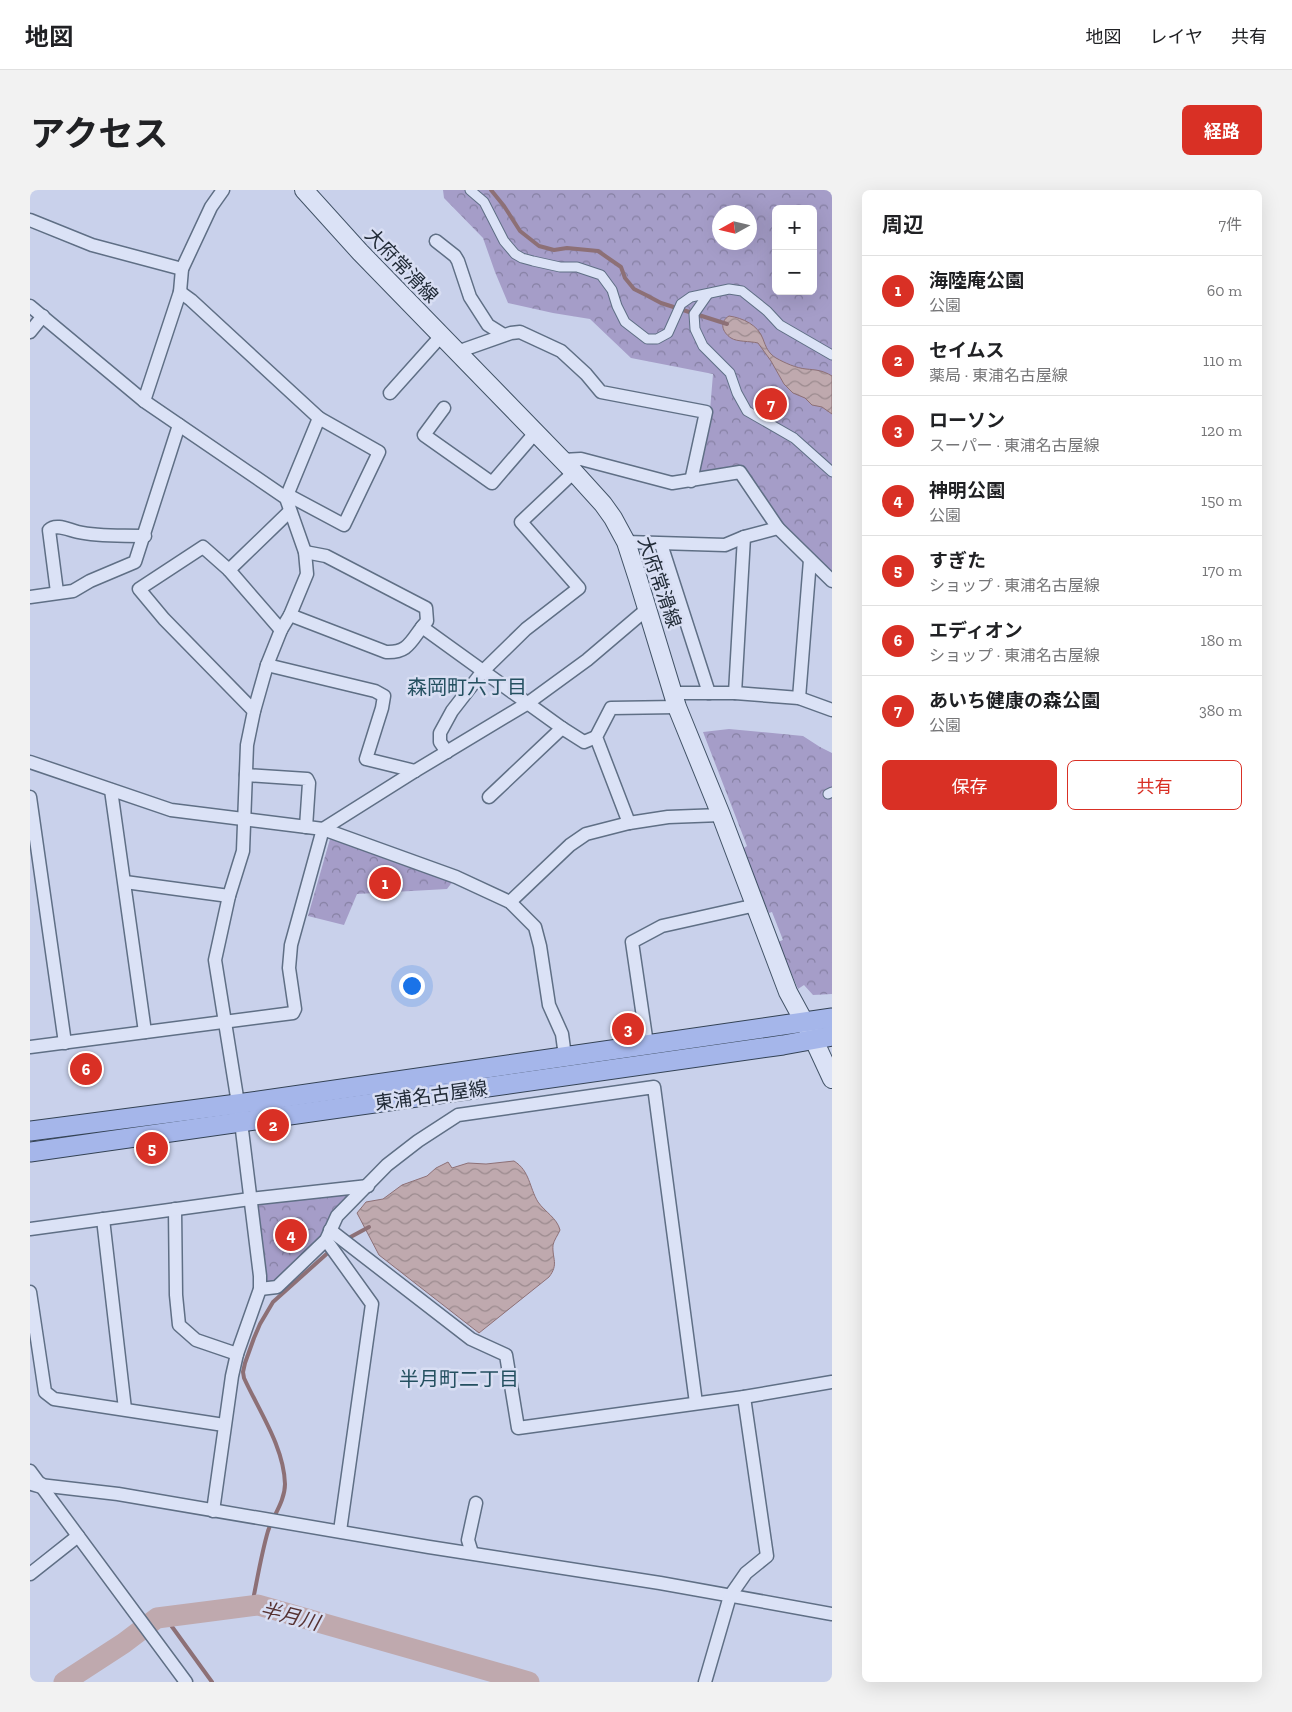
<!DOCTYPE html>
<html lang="ja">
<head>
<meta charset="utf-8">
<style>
	body { margin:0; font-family:"Zilla Slab","Noto Sans JP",serif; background:#f2f2f2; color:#202124 }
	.controls { position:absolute; right:15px; top:15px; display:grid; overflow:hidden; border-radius:8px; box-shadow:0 5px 20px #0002 }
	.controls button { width:45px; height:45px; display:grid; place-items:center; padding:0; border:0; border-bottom:1px solid #e0e0e0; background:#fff; color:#202124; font:25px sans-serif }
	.compass { position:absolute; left:682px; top:15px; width:45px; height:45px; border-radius:50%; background:#fff; box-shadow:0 5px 20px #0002; rotate:262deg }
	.you { position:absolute; left:381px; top:795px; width:18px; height:18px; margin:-12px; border:4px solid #fff; border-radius:50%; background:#1a73e8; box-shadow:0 0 0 8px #1a73e833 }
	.badge { display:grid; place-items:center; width:32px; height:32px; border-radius:50%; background:#d93025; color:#fff; font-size:16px; font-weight:700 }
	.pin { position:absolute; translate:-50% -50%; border:2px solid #fff; box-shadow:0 1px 5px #0006 }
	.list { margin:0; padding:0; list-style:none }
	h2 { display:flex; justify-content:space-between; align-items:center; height:65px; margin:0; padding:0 20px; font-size:21px }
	h2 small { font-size:16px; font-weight:400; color:#757577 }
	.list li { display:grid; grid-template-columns:32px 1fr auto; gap:15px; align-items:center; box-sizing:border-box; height:70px; padding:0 20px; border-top:1px solid #e0e0e0 }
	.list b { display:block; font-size:19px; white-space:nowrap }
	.list p { margin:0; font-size:16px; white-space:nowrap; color:#757577 }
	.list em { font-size:16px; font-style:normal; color:#757577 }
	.actions { display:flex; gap:10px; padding:15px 20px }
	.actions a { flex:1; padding:11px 0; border:1px solid #d93025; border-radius:8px; text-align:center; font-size:18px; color:#d93025 }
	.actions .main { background:#d93025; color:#fff }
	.map { position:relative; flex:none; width:802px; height:1492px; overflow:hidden; border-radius:8px }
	header { display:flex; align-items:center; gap:30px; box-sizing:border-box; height:70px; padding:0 25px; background:#fff; border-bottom:1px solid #e0e0e0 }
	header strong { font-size:24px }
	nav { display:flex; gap:28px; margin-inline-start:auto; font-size:18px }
	.intro { display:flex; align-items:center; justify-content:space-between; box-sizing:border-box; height:120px; padding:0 30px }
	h1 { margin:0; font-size:35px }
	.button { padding:12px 22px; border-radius:8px; background:#d93025; color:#fff; font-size:18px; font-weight:700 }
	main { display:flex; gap:30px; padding:0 30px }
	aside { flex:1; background:#fff; border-radius:8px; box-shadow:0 5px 20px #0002 }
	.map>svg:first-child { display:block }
</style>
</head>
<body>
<header>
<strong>地図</strong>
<nav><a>地図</a><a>レイヤ</a><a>共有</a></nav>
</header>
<div class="intro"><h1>アクセス</h1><a class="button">経路</a></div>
<main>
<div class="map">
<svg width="802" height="1492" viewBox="0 0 802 1492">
	<defs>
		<pattern id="forest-crowns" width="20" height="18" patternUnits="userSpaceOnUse" patternTransform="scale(1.25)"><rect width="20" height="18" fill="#a59dc8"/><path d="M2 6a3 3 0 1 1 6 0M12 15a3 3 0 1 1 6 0" fill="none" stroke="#8680a3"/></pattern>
		<pattern id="water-waves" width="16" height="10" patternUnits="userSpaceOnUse" patternTransform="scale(1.25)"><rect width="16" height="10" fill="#bfa9ae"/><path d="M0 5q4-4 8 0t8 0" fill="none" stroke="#9b8a8e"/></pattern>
	</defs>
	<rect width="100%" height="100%" fill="#c9d1eb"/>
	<g fill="url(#forest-crowns)" fill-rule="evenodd">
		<path d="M413 0H802V391L780 370 710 283 661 291 678 245 683 184 601 168 560 129 523 123 478 113 465 82 453 48 414 8ZM746 19H783V101H746ZM689 22H719V52H689Z"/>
		<path d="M699 539 773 546 790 557 802 563V804L783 805 774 795 768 799 748 752 753 750 742 722 739 723 711 660 717 656 673 542Z"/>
		<path d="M300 649 426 687 417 699 327 704 314 735 278 726Z"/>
		<path d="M338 996 300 1040 247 1097 230 1099 220 1009Z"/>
	</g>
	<g fill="url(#water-waves)" stroke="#8d7076">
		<path d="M699 126C713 128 728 135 733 149 736 157 738 163 746 168 755 173 766 178 776 179 786 180 792 180 802 186V224L792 217 782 215 775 208 763 203 754 194 741 171 728 153C720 151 707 152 701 148 692 142 689 132 699 126Z"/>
		<path d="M484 971C500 981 499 997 508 1012 515 1022 527 1028 530 1040 528 1045 524 1050 523 1055 522 1069 529 1074 519 1087L449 1143 349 1065 327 1023 336 1012 353 1009 372 995 397 986 406 978 418 972 422 978 438 973 456 974Z"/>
	</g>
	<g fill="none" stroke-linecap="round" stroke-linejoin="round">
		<g stroke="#8d7076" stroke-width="4">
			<path d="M461 0 474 16 490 41 509 56 524 60 537 58 568 61 591 77 595 88 604 99 616 105 631 113 697 134"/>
			<path d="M315 1050 339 1037"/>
			<path d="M222 1415C227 1391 231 1365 238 1341 243 1326 255 1311 255 1294 254 1257 229 1221 214 1188L213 1182 215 1173 224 1148 230 1134 243 1112 301 1060"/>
			<path d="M135 1427 182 1492"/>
		</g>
		<path stroke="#bfa9ae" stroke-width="21" d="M34 1492 94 1453 127 1428 228 1415 499 1492"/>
		<defs>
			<g id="pedestrian">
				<path d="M440 0 454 12 474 51 485 64 492 68 503 71 530 77H547L571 85 582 100 587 116 595 132 617 149H627L638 143 651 114 661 107 699 99 712 101 737 121 750 135 802 165"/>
				<path d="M678 104 664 124 665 139 673 156 700 183 707 203 717 221 764 248 802 282"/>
				<path d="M798 604 802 602"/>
			</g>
			<g id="minor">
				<path d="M0 30 62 55 152 79"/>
				<path d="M406 51 425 66 428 71 440 107 458 135 474 145"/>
				<path d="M150 102 161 110 289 228 256 308"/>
				<path d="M0 116 114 211 256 308 275 362 277 384 260 425 251 440 237 475 224 521 217 555 213 661 199 706 185 770 211 932 230 1086V1099L207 1164 202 1186 183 1321"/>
				<path d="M0 142 13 126"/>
				<path d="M427 162 481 143 490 142 531 161 556 184 571 202 676 222 661 291"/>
				<path d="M360 203 411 146"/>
				<path d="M114 211 150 102 152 79 181 17 193 0"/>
				<path d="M414 218 394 245 462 293 505 243"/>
				<path d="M532 270 551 269 642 293 710 282 748 338 802 391"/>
				<path d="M258 305 314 335 349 262 289 228"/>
				<path d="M596 352 695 355 714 347 748 338"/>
				<path d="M631 354 679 503"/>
				<path d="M275 362 296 366 396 418 397 431 392 437 532 538 554 552 566 547"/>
				<path d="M199 380 260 321"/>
				<path d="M27 402 19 340C26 333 39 340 48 342 69 347 93 345 115 346"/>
				<path d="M0 407 43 401 60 391 105 372 149 235"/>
				<path d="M260 425 356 462C377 463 380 453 392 437"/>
				<path d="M237 475 345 501 354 506 352 518 336 569 385 581"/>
				<path d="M644 503H705L769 508 802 520"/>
				<path d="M705 503 714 347"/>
				<path d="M769 508 780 370"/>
				<path d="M224 521 134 429 109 399 173 357 199 380 251 440"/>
				<path d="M417 562 410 552V543L422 521 453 481 496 439 549 398 491 332 544 282"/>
				<path d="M0 572 141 620 293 639 426 687 480 712 505 737 510 756 519 815 532 844 535 866"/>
				<path d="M216 585 277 589 279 593 276 637"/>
				<path d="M81 600 115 842"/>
				<path d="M0 607 35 853"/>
				<path d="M459 607 532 538"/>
				<path d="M599 633 566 547 581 518 647 517"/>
				<path d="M95 692 199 706"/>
				<path d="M480 712 540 655 556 644 599 633 638 627 691 625"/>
				<path d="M617 854 602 752 632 736 726 715"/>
				<path d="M0 857 263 823 265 819 259 778 261 755 293 639 385 581 498 513 557 470 617 419"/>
				<path d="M145 1019 146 1105 149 1135 166 1150 207 1164"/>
				<path d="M73 1029 95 1219"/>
				<path d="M0 1039 220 1009 338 996"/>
				<path d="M300 1040 441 1149 476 1165 488 1238 714 1207 802 1192"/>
				<path d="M296 1050 342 1114 310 1341"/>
				<path d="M230 1099 247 1097 296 1050 307 1026 357 975 388 951 428 925 624 897 666 1213"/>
				<path d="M0 1102 15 1202 24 1209 194 1235"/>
				<path d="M0 1281 156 1492"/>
				<path d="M10 1295 88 1304 399 1357 630 1393 802 1424"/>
				<path d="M442 1363 438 1350 446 1313"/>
				<path d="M0 1384 48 1346"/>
				<path d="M675 1492 700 1406 716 1383 737 1366 714 1207"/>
			</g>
			<path id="tertiary" d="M0 1292 10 1295"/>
			<path id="secondary" d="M274 0 330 62 544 282 573 314 583 328 596 352 608 389 647 517 691 625 758 802 783 848 802 889"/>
			<g id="primary">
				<path d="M0 941 207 914 802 828"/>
				<path d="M0 962 753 855 802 846"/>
			</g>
		</defs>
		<use href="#pedestrian" stroke="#5f6f85" stroke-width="11"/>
		<use href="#minor" stroke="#5f6f85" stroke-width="15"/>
		<use href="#tertiary" stroke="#5f6f85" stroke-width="18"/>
		<use href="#secondary" stroke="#425367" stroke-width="20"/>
		<use href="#primary" stroke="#334254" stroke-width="21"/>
		<use href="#pedestrian" stroke="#dbe2f6" stroke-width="9"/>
		<use href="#minor" stroke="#dbe2f6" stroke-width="12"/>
		<use href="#tertiary" stroke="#dbe2f6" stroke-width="15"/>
		<use href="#secondary" stroke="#dbe2f6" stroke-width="18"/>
		<use href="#primary" stroke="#a5b6ea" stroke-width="19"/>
	</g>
	<g text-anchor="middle" stroke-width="5" stroke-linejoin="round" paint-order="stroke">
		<g font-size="19" fill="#212b37" stroke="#d8def3">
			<text transform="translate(372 75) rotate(46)" y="7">大府常滑線</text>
			<text transform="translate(630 392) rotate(71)" y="7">大府常滑線</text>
			<text transform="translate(401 905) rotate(-8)" y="7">東浦名古屋線</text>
		</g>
		<g font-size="20" fill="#245060" stroke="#d8def3">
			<text x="437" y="504">森岡町六丁目</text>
			<text x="429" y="1196">半月町二丁目</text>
		</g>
		<g font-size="20" font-style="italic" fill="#563232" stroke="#d8def3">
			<text transform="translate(260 1426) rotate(14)" y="7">半月川</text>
		</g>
	</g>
</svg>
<div class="controls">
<button>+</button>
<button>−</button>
</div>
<svg class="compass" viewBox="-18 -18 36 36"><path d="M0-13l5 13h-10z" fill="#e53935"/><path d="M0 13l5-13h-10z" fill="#757577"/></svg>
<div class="you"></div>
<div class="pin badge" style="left:355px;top:693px">1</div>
<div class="pin badge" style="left:243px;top:935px">2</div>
<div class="pin badge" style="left:598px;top:839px">3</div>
<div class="pin badge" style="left:261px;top:1045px">4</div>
<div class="pin badge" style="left:122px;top:958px">5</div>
<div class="pin badge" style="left:56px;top:879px">6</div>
<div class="pin badge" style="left:741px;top:214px">7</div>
</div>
<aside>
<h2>周辺<small>7件</small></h2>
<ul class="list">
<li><span class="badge">1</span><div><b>海陸庵公園</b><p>公園</p></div><em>60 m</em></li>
<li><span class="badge">2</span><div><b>セイムス</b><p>薬局 · 東浦名古屋線</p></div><em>110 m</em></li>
<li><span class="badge">3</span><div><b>ローソン</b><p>スーパー · 東浦名古屋線</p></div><em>120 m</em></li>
<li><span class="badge">4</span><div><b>神明公園</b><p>公園</p></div><em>150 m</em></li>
<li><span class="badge">5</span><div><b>すぎた</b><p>ショップ · 東浦名古屋線</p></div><em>170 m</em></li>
<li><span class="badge">6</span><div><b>エディオン</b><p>ショップ · 東浦名古屋線</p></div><em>180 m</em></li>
<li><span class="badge">7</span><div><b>あいち健康の森公園</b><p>公園</p></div><em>380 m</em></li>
</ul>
<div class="actions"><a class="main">保存</a><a>共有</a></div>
</aside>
</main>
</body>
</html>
